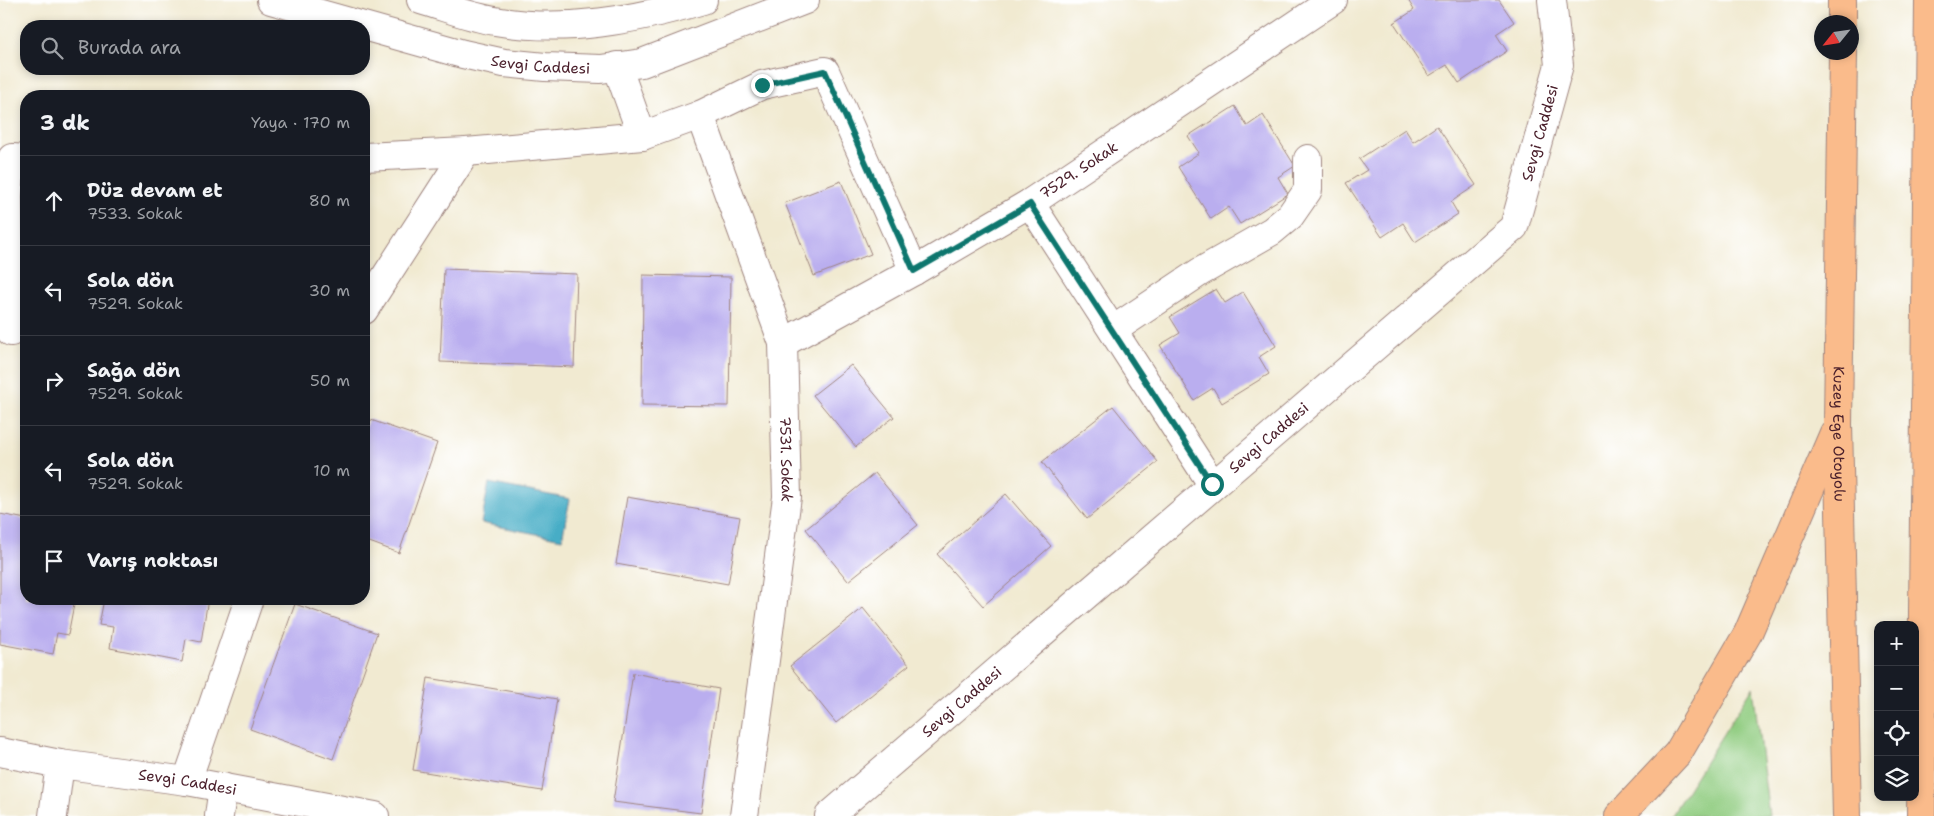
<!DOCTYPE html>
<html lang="tr">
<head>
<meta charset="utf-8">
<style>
	body { margin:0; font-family:"Shantell Sans",sans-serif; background:#20242c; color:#f1f3f6 }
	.controls { position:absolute; right:15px; bottom:15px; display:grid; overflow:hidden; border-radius:10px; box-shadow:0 2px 8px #0003 }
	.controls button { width:45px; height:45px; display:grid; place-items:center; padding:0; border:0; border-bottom:1px solid #363941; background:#171b24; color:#f1f3f6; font:25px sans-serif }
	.compass { position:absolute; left:1814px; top:15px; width:45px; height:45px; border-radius:50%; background:#171b24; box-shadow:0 2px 8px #0003; rotate:240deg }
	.stop { position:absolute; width:15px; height:15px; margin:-11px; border:4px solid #0f766e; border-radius:50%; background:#fff }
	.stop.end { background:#0f766e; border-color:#fff; box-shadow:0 1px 5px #0008 }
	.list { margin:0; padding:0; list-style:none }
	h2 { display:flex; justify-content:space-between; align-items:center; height:65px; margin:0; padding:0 20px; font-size:21px }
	h2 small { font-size:16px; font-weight:400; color:#9ea1a6 }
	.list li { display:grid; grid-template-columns:32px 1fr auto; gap:15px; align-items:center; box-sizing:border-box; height:90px; padding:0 20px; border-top:1px solid #363941 }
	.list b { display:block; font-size:19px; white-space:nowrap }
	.list p { margin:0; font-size:16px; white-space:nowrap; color:#9ea1a6 }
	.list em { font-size:16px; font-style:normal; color:#9ea1a6 }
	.icon { flex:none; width:28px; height:28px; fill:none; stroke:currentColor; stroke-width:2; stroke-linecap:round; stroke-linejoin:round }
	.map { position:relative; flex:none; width:1934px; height:816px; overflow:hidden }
	.search { position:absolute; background:#171b24; box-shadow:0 2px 8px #0003; left:20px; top:20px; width:350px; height:55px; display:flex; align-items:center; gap:12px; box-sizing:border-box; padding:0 18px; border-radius:20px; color:#9ea1a6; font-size:19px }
	.panel { position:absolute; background:#171b24; box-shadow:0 2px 8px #0003; left:20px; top:90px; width:350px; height:515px; border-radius:20px }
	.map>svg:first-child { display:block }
</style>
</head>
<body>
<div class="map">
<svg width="1934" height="816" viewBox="0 0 1934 816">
	<rect width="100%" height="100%" fill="#fff"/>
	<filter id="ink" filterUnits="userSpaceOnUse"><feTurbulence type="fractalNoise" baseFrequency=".02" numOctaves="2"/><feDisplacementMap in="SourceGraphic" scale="10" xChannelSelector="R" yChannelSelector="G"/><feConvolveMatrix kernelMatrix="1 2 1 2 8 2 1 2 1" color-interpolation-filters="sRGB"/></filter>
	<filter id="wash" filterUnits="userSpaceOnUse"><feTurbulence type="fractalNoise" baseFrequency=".0096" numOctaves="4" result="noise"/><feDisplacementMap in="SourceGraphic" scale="20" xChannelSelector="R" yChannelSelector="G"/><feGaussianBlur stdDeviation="1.12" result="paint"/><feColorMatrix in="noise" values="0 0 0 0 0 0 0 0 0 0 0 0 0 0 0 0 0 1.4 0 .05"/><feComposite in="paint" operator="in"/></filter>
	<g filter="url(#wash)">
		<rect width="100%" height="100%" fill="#f1ead1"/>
		<path fill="#90cc80" stroke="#6d7656" d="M1753 687 1769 816H1670L1672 814Z"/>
		<path fill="#46adc6" stroke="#486678" d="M489 483 570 499 562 539 481 523Z"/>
		<g id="blocks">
			<g fill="#baaeef">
				<path d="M1408 0H1499L1514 22 1496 34 1507 51 1459 83 1447 65 1429 76 1394 23 1414 10Z"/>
				<path d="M1235 106 1247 126 1263 115 1295 166 1278 177 1288 194 1240 224 1229 207 1211 219 1178 167 1199 153 1188 136Z"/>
				<path d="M1437 126 1476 185 1451 202 1458 214 1415 242 1403 223 1382 237 1346 183 1367 170 1359 159 1405 129 1413 142Z"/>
				<path d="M841 181 871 254 814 276 785 203Z"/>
				<path d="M444 269 577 274 574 367 440 362Z"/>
				<path d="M643 275 731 277 729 406 642 405Z"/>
				<path d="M1216 289 1225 303 1243 292 1276 346 1259 357 1269 374 1222 403 1213 388 1194 400 1160 345 1180 333 1170 317Z"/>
				<path d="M851 365 894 417 856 447 813 395Z"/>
				<path d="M1113 406 1158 462 1087 519 1042 462Z"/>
				<path d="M368 419 437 443 399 553 364 540V432Z"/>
				<path d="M875 473 918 525 848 581 806 529Z"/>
				<path d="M1006 494 1051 546 983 606 937 554Z"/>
				<path d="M627 497 740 517 728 584 616 564Z"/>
				<path d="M0 514 26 519V599H75L68 635 57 633 53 654 0 644Z"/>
				<path d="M104 599H208L201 642 186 639 182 662 110 648 113 627 99 625Z"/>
				<path d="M295 604 377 633 333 759 250 729Z"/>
				<path d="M863 608 909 665 836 723 790 666Z"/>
				<path d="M633 673 719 689 701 813 613 802Z"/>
				<path d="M428 678 557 699 542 791 413 770Z"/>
			</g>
		</g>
	</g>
	<g filter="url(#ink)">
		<use href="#blocks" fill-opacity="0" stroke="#9e847e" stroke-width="1"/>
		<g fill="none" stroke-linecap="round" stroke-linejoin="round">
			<defs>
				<g id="minor">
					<path id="s1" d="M271 0 463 54 504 63 545 67 601 69 642 63 805 0"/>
					<path d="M421 0C445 7 470 17 495 21 565 33 636 20 703 0"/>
					<path d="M617 66 642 136"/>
					<path id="s2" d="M700 115 783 343 787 497 744 816"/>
					<path id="s3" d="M364 157 466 152 642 136 700 115 762 85 825 71 914 271 1030 203 1333 0"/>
					<path d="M1030 203 1212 484"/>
					<path d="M364 310 466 152"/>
					<path d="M1113 330 1200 272 1272 231 1290 216 1308 190V159"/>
					<path d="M11 332 8 196 12 158 26 159"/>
					<path d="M783 343 914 271"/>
					<path id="s4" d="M0 752 60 764 187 781 375 816"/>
					<path d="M187 781 249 599"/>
					<path d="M53 816 60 764"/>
					<path d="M219 816 223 787"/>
					<path id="s5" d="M829 816 1514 227 1559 65 1552 0"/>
				</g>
				<g id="highway">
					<path d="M1842 0V22"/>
					<path id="s6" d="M1843 52 1838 424 1847 816"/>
					<path d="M1619 816 1678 753 1748 633 1834 433"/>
					<path d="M1921 816 1929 0"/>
				</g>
			</defs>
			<use href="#minor" stroke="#9e847e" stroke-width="30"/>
			<use href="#highway" stroke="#9e847e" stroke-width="30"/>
			<use href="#minor" stroke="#fff" stroke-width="28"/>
			<use href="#highway" stroke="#fabb8b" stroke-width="28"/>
		</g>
	</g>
	<g fill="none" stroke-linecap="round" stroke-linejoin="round" filter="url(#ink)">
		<path stroke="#0f766e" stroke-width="6" d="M762 85 825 71 914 271 1030 204 1212 484"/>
	</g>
	<g text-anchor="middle" stroke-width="4" stroke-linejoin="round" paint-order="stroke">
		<g font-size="15" fill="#4a1f2b" stroke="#fff">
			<text dy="5" stroke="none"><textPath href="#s1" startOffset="278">Sevgi Caddesi</textPath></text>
			<text dy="5" stroke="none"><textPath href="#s5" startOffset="1001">Sevgi Caddesi</textPath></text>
			<text dy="5" stroke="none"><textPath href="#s3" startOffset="886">7529. Sokak</textPath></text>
			<text dy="5" stroke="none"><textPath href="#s6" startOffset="382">Kuzey Ege Otoyolu</textPath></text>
			<text dy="5" stroke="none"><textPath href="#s5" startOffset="580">Sevgi Caddesi</textPath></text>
			<text dy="5" stroke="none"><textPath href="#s2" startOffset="359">7531. Sokak</textPath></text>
			<text dy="5" stroke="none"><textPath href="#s5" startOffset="175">Sevgi Caddesi</textPath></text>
			<text dy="5" stroke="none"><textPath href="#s4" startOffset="190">Sevgi Caddesi</textPath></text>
		</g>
	</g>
</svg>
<div class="controls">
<button>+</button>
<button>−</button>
<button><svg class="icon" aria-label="locate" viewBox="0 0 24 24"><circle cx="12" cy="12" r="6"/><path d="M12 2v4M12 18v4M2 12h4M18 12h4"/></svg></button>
<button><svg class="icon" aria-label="layers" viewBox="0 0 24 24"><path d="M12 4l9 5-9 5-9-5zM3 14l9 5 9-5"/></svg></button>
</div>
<svg class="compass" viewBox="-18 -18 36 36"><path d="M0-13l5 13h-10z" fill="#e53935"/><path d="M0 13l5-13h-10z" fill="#9ea1a6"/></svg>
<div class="stop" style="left:1212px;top:484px"></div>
<div class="stop end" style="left:762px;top:85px"></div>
<div class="search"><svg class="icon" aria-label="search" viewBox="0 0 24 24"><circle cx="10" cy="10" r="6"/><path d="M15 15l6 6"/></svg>Burada ara</div>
<section class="panel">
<h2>3 dk<small>Yaya · 170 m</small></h2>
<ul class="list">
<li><svg class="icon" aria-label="ahead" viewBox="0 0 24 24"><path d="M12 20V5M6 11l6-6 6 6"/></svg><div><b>Düz devam et</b><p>7533. Sokak</p></div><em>80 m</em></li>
<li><svg class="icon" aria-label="left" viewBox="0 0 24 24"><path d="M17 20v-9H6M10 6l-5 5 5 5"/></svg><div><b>Sola dön</b><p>7529. Sokak</p></div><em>30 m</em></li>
<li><svg class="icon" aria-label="right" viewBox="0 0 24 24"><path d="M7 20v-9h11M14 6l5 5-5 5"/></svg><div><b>Sağa dön</b><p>7529. Sokak</p></div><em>50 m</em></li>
<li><svg class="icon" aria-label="left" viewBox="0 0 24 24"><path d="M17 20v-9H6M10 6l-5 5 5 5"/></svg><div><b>Sola dön</b><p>7529. Sokak</p></div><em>10 m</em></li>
<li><svg class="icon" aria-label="arrive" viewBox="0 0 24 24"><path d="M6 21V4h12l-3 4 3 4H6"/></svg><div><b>Varış noktası</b></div></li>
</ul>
</section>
</div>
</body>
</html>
